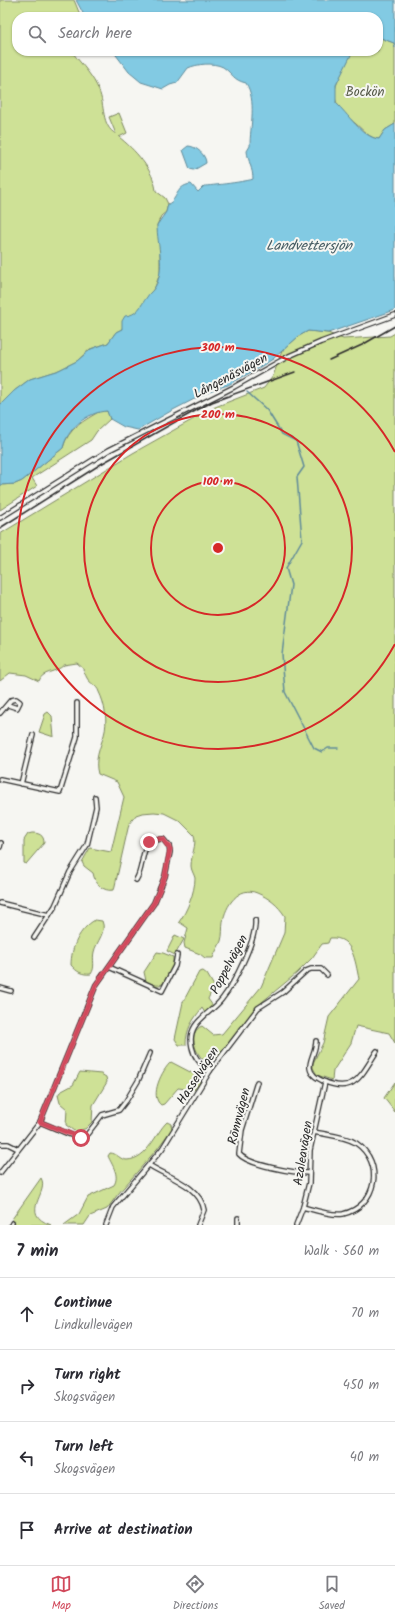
<!DOCTYPE html>
<html lang="en">
<head>
<meta charset="utf-8">
<style>
	body { margin:0; font-family:Kalam,sans-serif; background:#f7f7f7; color:#2b2b33 }
	.stop { position:absolute; width:12px; height:12px; margin:-9px; border:3px solid #d1495b; border-radius:50%; background:#fff }
	.stop.end { background:#d1495b; border-color:#fff; box-shadow:0 1px 4px #0008 }
	.list { margin:0; padding:0; list-style:none }
	h2 { display:flex; justify-content:space-between; align-items:center; height:52px; margin:0; padding:0 16px; font-size:17px }
	h2 small { font-size:13px; font-weight:400; color:#7c7c81 }
	.list li { display:grid; grid-template-columns:26px 1fr auto; gap:12px; align-items:center; box-sizing:border-box; height:72px; padding:0 16px; border-top:1px solid #e1e1e2 }
	.list b { display:block; font-size:15px; white-space:nowrap }
	.list p { margin:0; font-size:13px; white-space:nowrap; color:#7c7c81 }
	.list em { font-size:13px; font-style:normal; color:#7c7c81 }
	.icon { flex:none; width:22px; height:22px; fill:none; stroke:currentColor; stroke-width:2; stroke-linecap:round; stroke-linejoin:round }
	.map { position:relative; flex:none; width:395px; height:1225px; overflow:hidden }
	.search { position:absolute; background:#fff; box-shadow:0 1px 3px #0004; left:12px; right:12px; top:12px; height:44px; display:flex; align-items:center; gap:10px; box-sizing:border-box; padding:0 14px; border-radius:16px; color:#7c7c81; font-size:15px }
	.sheet { height:340px; background:#fff }
	nav { display:flex; justify-content:space-around; align-items:center; box-sizing:border-box; height:56px; border-top:1px solid #e1e1e2; background:#fff; font-size:11px; color:#7c7c81 }
	nav a { display:grid; justify-items:center; gap:2px }
	nav .on { color:#d1495b }
	.map>svg:first-child { display:block }
</style>
</head>
<body>
<div class="map">
<svg width="395" height="1225" viewBox="0 0 395 1225">
	<rect width="100%" height="100%" fill="#f6f6f2"/>
	<filter id="ink" filterUnits="userSpaceOnUse"><feTurbulence type="fractalNoise" baseFrequency=".025" numOctaves="2"/><feDisplacementMap in="SourceGraphic" scale="8" xChannelSelector="R" yChannelSelector="G"/><feConvolveMatrix kernelMatrix="1 2 1 2 8 2 1 2 1" color-interpolation-filters="sRGB"/></filter>
	<g filter="url(#ink)">
		<g fill="#cee196" stroke="#7c8660">
			<path d="M0 0H74L81 17H17V51H73V53C82 65 94 77 99 91 105 105 101 126 116 134L109 117 119 113 127 133 119 137C134 149 154 170 156 191L165 198 168 204 166 212 161 216 157 225 160 248V273L155 287 138 311 132 316 125 317 122 329 116 332 108 343 90 349 77 361 59 370 30 379 14 391 0 405Z"/>
			<path d="M378 37 394 43 395 48V124L385 130 379 139C369 138 363 130 356 124 321 96 337 87 350 55L353 51H378Z"/>
			<path d="M308 331 328 333 343 339 390 336 395 333V1043L389 1033 356 1026 351 1043 333 1071 332 1080 317 1075 313 1068V1063L323 1043 329 1017 359 979C355 961 353 936 330 938L328 943 322 944 312 958 297 973 262 1002 216 1058 205 1061C195 1054 187 1032 202 1026L213 1035 222 1034 261 987 284 933 285 916C278 905 269 898 257 893 239 885 225 906 223 922 222 928 223 935 221 941 219 946 215 952 213 958H205L200 954 185 948 184 943 188 928 179 922C187 911 195 892 195 878 194 874 191 870 191 866 191 854 197 846 194 835L180 821 164 813 154 812 142 813 136 815 129 824 114 890C103 892 95 884 93 873L84 866 82 862 90 848 111 852 124 797 117 782 98 774C94 760 100 748 104 735 108 722 105 704 99 692 97 685 90 684 87 678 83 671 85 669 77 663L64 665C56 673 42 671 39 681L26 675 10 673 0 681V534L133 453 215 407 264 388 273 376 282 351 299 336Z"/>
			<path d="M100 411H107L110 419 97 431 91 440 32 478 37 486 0 510V485L15 484 22 481 63 448C68 428 84 421 100 411Z"/>
			<path d="M48 712 52 716 54 737 39 732 45 714Z"/>
			<path d="M32 833C39 833 44 835 44 843L26 864 24 863V840L28 834Z"/>
			<path d="M95 920 102 921C107 932 96 942 94 952 92 960 96 967 91 974 82 975 77 972 71 965 71 948 79 929 95 920Z"/>
			<path d="M175 935 184 939 175 955 167 951Z"/>
			<path d="M157 952 163 953 173 957C174 974 165 994 146 981L144 972Z"/>
			<path d="M203 971 207 974 214 986 208 999 213 1006 205 1013 202 1008C192 1021 186 1029 186 1045H179L175 1039 183 1002 199 972Z"/>
			<path d="M171 1062 194 1074 200 1082 194 1090 178 1088 164 1104 161 1105C149 1096 162 1070 171 1062Z"/>
			<path d="M80 1072 101 1074 106 1077 107 1082 93 1105 92 1122 85 1129 74 1131 66 1125 67 1109 60 1103 58 1095 60 1092 73 1085Z"/>
			<path d="M395 1082V1112L384 1098Z"/>
			<path d="M167 1122 171 1124 172 1129 157 1149 118 1194 107 1209 90 1216 84 1225H64L79 1214 88 1197 114 1185C120 1175 112 1165 108 1156L110 1153C117 1153 120 1160 127 1160 148 1159 156 1132 167 1122Z"/>
			<path d="M41 1178C50 1193 18 1213 51 1225H14L12 1219Z"/>
		</g>
		<g fill="#82cae3" stroke="#5f8a99">
			<path d="M76 0H395V48L394 43 378 37V17H85Z"/>
			<path d="M113 51H353L336 85V103C347 113 363 138 379 139L385 130 395 124V310L328 333 308 331 299 336 273 359 255 370 228 385 212 390 171 411 138 430 124 427 110 419 107 411C87 412 67 429 63 448L22 481 15 484 0 485V405L14 391 30 379 59 370 77 361 91 349 108 343 116 332 122 329V321L125 316C138 315 140 306 147 297 149 293 153 291 155 287 166 268 157 245 157 225L166 212 168 204C178 200 175 186 191 184L198 192 204 186C210 186 250 181 253 179 253 169 248 161 247 151L250 146C250 126 257 101 246 83 233 80 233 74 223 67 213 62 197 64 188 68L177 83 170 85 163 89 141 82 129 72Z"/>
			<path d="M188 146C196 146 206 155 206 163L194 170 190 169 183 150Z"/>
		</g>
		<g fill="none" stroke-linecap="round" stroke-linejoin="round">
			<path stroke="#5f8a99" stroke-width="1.5" d="M247 392 267 410 282 434 296 441 304 467 297 477 302 540 286 568 291 585 282 654 285 692 314 748 322 752 328 748H338"/>
			<defs>
				<g id="minor">
					<path d="M0 518 109 450 234 387 289 356 321 342 395 315"/>
					<path d="M0 713 11 700 16 699 20 702 17 708 8 705"/>
					<path d="M0 779 60 792 77 737V703"/>
					<path d="M21 784 33 735"/>
					<path d="M0 847 1 843"/>
					<path d="M0 903 49 915"/>
					<path d="M34 938 55 906 70 872 87 845 96 807 95 797"/>
					<path d="M109 967 162 991 175 966 177 955"/>
					<path d="M0 988 11 991"/>
					<path d="M316 1041C316 1051 309 1060 310 1068 311 1075 317 1078 323 1081 355 1095 361 1075 377 1051"/>
					<path d="M210 1071C201 1065 194 1058 192 1047 186 1022 210 1015 222 999 234 984 257 939 255 920"/>
					<path d="M257 1082 242 1130 239 1154C248 1165 295 1173 309 1173"/>
					<path d="M40 1122 78 1138 85 1137 102 1115 119 1110 126 1101 138 1081 150 1053"/>
					<path d="M0 1144H8L18 1149"/>
					<path d="M149 1165C167 1177 200 1185 204 1210L198 1225"/>
					<path d="M0 1173 40 1122 96 985 154 903 165 876 170 852 169 846 163 839 152 840C140 849 144 868 136 880"/>
					<path d="M303 1207C314 1210 331 1216 343 1214 377 1206 385 1163 356 1143 345 1136 327 1135 314 1132"/>
					<path d="M11 1225 12 1223"/>
					<path d="M106 1225 113 1207 162 1149 210 1071 258 1008 283 992 306 971 311 969H321L327 975"/>
					<path d="M238 1225V1218"/>
					<path d="M296 1225 303 1207 309 1183 310 1150 325 1082"/>
				</g>
			</defs>
			<use href="#minor" stroke="#2b2b2b" stroke-width="6"/>
			<use href="#minor" stroke="#f6f6f2" stroke-width="3.5"/>
			<g stroke="#2b2b2b" stroke-width="1.5">
				<path d="M329 360 362 345 395 326"/>
				<path d="M0 528 101 464 175 422 212 402 295 372"/>
			</g>
		</g>
	</g>
	<g fill="none" stroke-linecap="round" stroke-linejoin="round" filter="url(#ink)">
		<path stroke="#d1495b" stroke-width="5" d="M81 1138 40 1122 96 985 154 903 165 876 170 849 163 839H155L149 842"/>
	</g>
	<g fill="none" stroke="#d62828" stroke-width="2">
		<circle cx="218" cy="548" r="67"/>
		<circle cx="218" cy="548" r="134"/>
		<path d="M395 644A201 201 0 1 1 395 452"/>
	</g>
	<g text-anchor="middle" stroke-width="4" stroke-linejoin="round" paint-order="stroke">
		<g font-size="13" fill="#545846" stroke="#f6f6f2">
			<text x="365" y="96">Bockön</text>
		</g>
		<g font-size="13" fill="#2b2b2b" stroke="#f6f6f2">
			<text transform="translate(230 375) rotate(-28)" y="5">Långenäsvägen</text>
			<text transform="translate(228 964) rotate(-62)" y="5">Poppelvägen</text>
			<text transform="translate(197 1075) rotate(-57)" y="5">Hasselvägen</text>
			<text transform="translate(238 1116) rotate(-76)" y="5">Rönnvägen</text>
			<text transform="translate(302 1153) rotate(-81)" y="5">Azaleavägen</text>
		</g>
		<g font-size="14" font-style="italic" fill="#455b62" stroke="#f6f6f2">
			<text x="309" y="250">Landvettersjön</text>
		</g>
	</g>
	<circle cx="218" cy="548" r="6" fill="#d62828" stroke="#f6f6f2" stroke-width="2"/>
	<g font-size="12" text-anchor="middle" font-weight="bold" fill="#d62828" stroke="#f6f6f2" stroke-width="4" stroke-linejoin="round" paint-order="stroke">
		<text x="218" y="351">300 m</text>
		<text x="218" y="418">200 m</text>
		<text x="218" y="485">100 m</text>
	</g>
</svg>
<div class="stop" style="left:81px;top:1138px"></div>
<div class="stop end" style="left:149px;top:842px"></div>
<div class="search"><svg class="icon" aria-label="search" viewBox="0 0 24 24"><circle cx="10" cy="10" r="6"/><path d="M15 15l6 6"/></svg>Search here</div>
</div>
<section class="sheet">
<h2>7 min<small>Walk · 560 m</small></h2>
<ul class="list">
<li><svg class="icon" aria-label="ahead" viewBox="0 0 24 24"><path d="M12 20V5M6 11l6-6 6 6"/></svg><div><b>Continue</b><p>Lindkullevägen</p></div><em>70 m</em></li>
<li><svg class="icon" aria-label="right" viewBox="0 0 24 24"><path d="M7 20v-9h11M14 6l5 5-5 5"/></svg><div><b>Turn right</b><p>Skogsvägen</p></div><em>450 m</em></li>
<li><svg class="icon" aria-label="left" viewBox="0 0 24 24"><path d="M17 20v-9H6M10 6l-5 5 5 5"/></svg><div><b>Turn left</b><p>Skogsvägen</p></div><em>40 m</em></li>
<li><svg class="icon" aria-label="arrive" viewBox="0 0 24 24"><path d="M6 21V4h12l-3 4 3 4H6"/></svg><div><b>Arrive at destination</b></div></li>
</ul>
</section>
<nav>
<a class="on"><svg class="icon" aria-label="map" viewBox="0 0 24 24"><path d="M3 6l6-2 6 2 6-2v14l-6 2-6-2-6 2zM9 4v14M15 6v14"/></svg>Map</a>
<a><svg class="icon" aria-label="directions" viewBox="0 0 24 24"><path d="M12 3l9 9-9 9-9-9zM9 14v-3h6M13 9l2 2-2 2"/></svg>Directions</a>
<a><svg class="icon" aria-label="saved" viewBox="0 0 24 24"><path d="M7 4h10v16l-5-4-5 4z"/></svg>Saved</a>
</nav>
</body>
</html>
